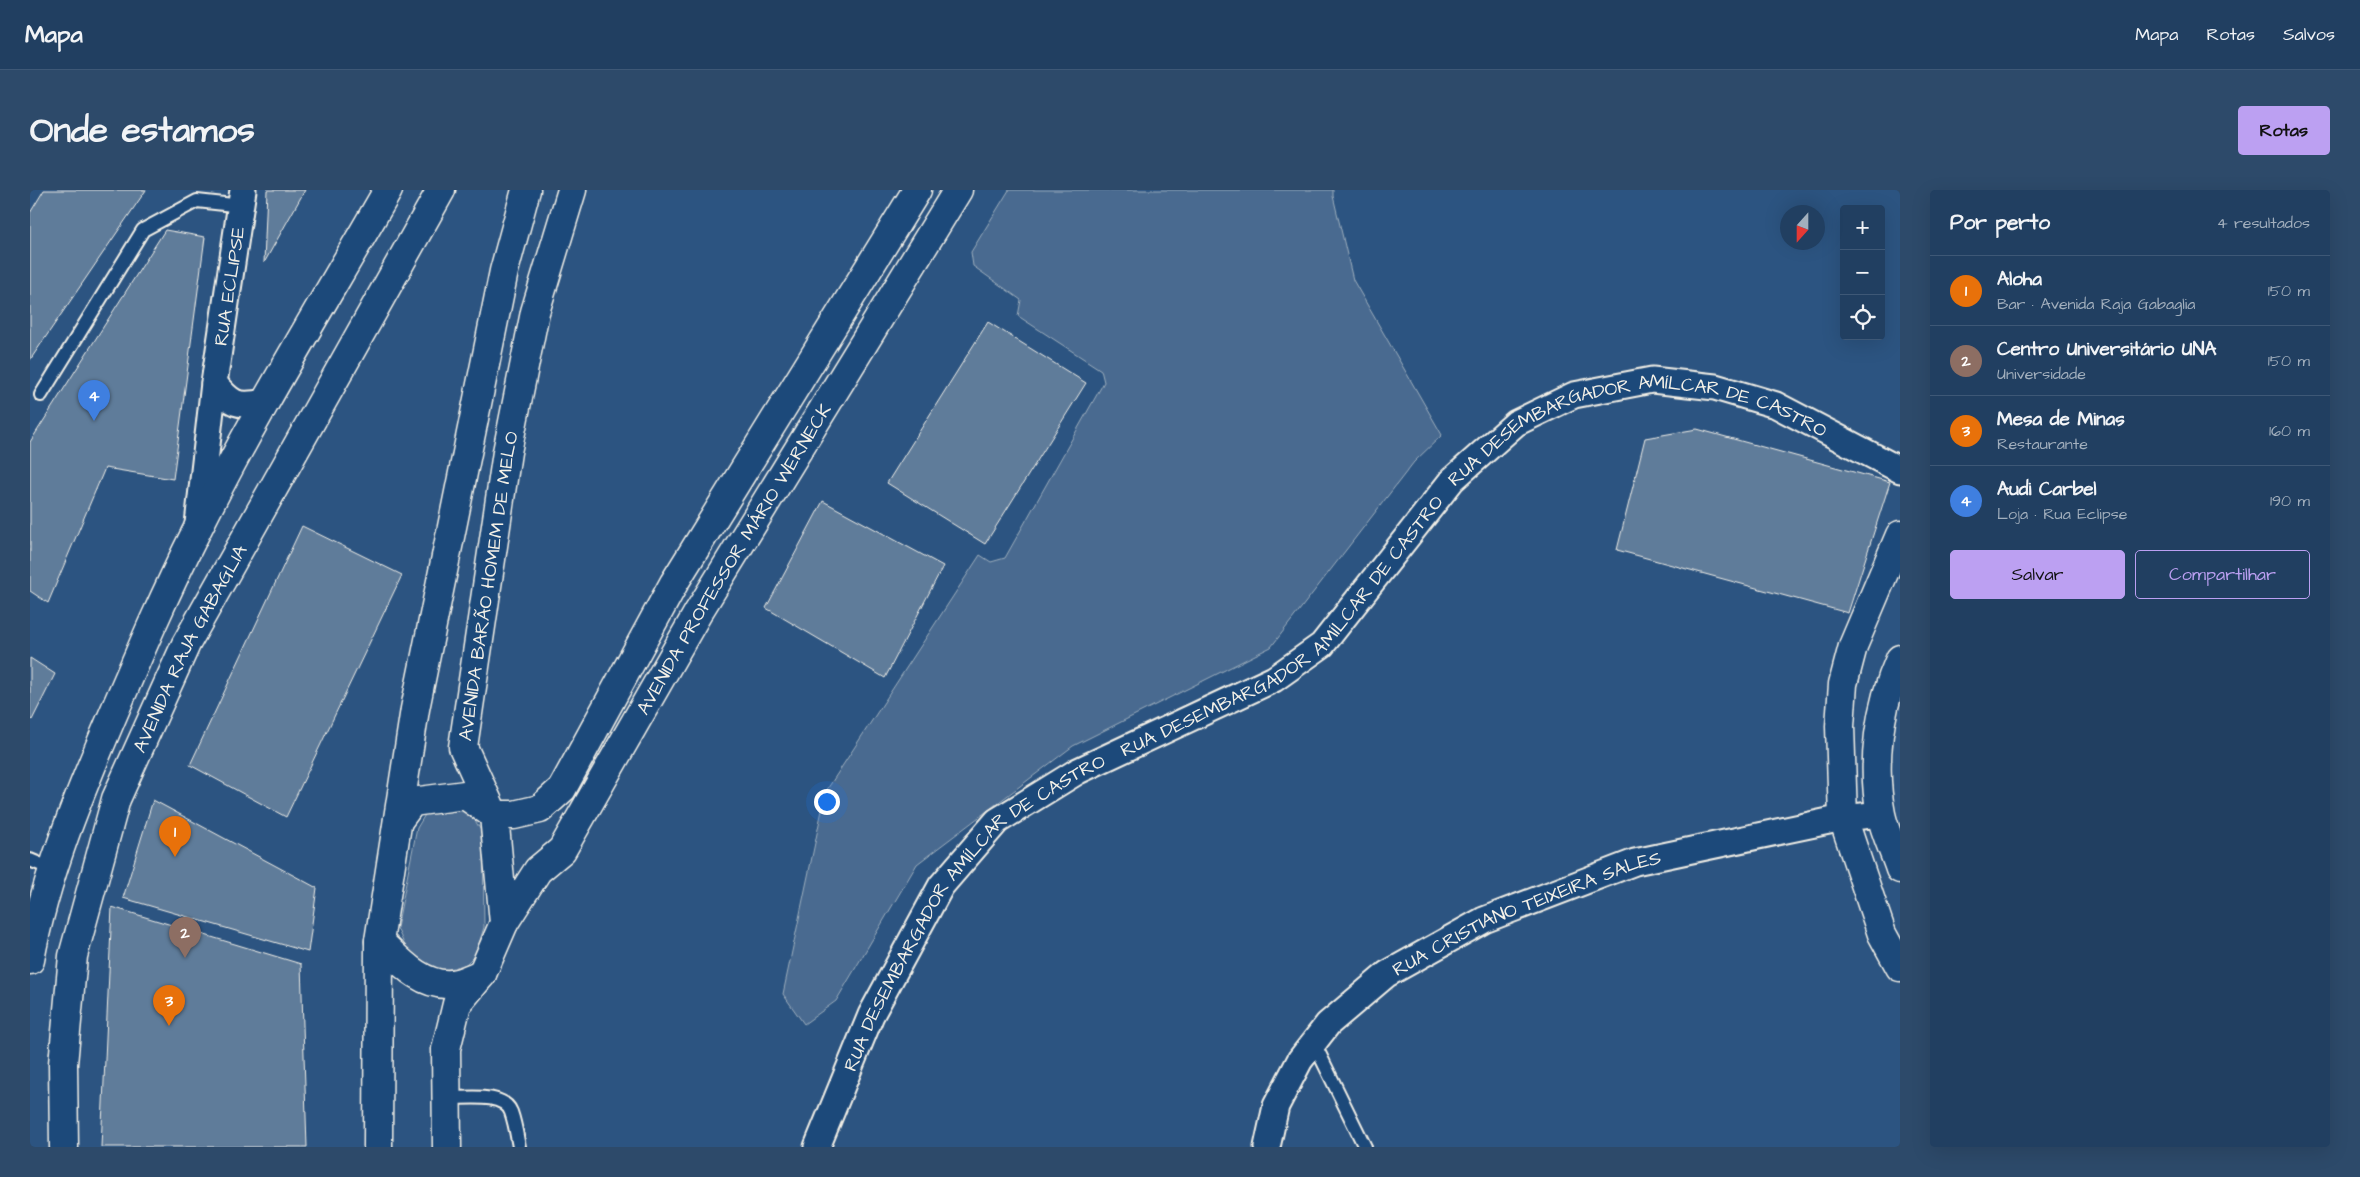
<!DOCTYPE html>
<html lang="pt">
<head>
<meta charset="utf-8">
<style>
	body { margin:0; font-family:"Architects Daughter",sans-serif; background:#2d4a6a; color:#f1f3f6 }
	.controls { position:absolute; right:15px; top:15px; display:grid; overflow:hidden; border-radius:5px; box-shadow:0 5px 20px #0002 }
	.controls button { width:45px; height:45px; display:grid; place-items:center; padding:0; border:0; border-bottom:1px solid #3e5876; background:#213f61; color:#f1f3f6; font:25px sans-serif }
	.compass { position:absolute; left:1750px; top:15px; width:45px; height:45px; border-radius:50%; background:#213f61; box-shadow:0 5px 20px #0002; rotate:201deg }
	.you { position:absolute; left:796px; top:611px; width:18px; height:18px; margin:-12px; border:4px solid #fff; border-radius:50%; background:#1a73e8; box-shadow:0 0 0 8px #1a73e833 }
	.badge { display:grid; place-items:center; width:32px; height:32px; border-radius:50%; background:#bca0f2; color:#fff; font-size:16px; font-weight:700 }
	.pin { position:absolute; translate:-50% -41px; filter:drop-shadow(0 1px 2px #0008) }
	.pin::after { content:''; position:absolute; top:26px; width:18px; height:15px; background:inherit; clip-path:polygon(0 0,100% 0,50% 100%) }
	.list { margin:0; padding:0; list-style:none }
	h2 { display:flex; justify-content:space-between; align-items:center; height:65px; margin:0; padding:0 20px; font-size:21px }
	h2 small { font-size:16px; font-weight:400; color:#a2afbd }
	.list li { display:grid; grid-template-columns:32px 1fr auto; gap:15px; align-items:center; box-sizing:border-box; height:70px; padding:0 20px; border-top:1px solid #3e5876 }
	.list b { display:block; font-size:19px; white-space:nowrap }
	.list p { margin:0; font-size:16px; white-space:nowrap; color:#a2afbd }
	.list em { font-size:16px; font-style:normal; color:#a2afbd }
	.actions { display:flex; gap:10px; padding:15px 20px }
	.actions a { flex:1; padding:11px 0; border:1px solid #bca0f2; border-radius:5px; text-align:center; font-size:18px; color:#bca0f2 }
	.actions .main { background:#bca0f2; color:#111 }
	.icon { flex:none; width:28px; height:28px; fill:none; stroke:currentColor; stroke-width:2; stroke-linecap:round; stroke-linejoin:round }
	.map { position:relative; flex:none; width:1870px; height:957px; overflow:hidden; border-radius:5px }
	header { display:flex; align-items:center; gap:30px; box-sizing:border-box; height:70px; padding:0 25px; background:#213f61; border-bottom:1px solid #3e5876 }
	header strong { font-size:24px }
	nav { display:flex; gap:28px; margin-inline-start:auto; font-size:18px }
	.intro { display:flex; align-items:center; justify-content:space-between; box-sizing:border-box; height:120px; padding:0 30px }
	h1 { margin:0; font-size:35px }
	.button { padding:12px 22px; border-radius:5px; background:#bca0f2; color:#111; font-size:18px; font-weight:700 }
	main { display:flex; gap:30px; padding:0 30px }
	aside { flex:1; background:#213f61; border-radius:5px; box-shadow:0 5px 20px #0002 }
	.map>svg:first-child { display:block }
</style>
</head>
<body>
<header>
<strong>Mapa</strong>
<nav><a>Mapa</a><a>Rotas</a><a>Salvos</a></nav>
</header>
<div class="intro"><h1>Onde estamos</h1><a class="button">Rotas</a></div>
<main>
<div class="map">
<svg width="1870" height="957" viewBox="0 0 1870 957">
	<rect width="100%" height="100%" fill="#2c5481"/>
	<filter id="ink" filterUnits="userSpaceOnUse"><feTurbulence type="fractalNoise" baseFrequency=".02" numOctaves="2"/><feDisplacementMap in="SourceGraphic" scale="10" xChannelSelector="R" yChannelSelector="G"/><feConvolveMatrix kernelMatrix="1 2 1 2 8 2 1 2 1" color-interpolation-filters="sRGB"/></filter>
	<g filter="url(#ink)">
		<g fill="#496b90" stroke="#9eaebc">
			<path d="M979 0H1303V6L1323 90 1412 245 1384 272 1241 457 1043 556 887 674 806 811 774 834 753 804 796 601 950 365 961 372 975 368 1074 192 1071 180 988 126 991 110 943 76 941 62Z"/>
			<path d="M428 617 443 627 453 644 454 737 446 764 436 774 424 778 404 781 379 765 367 738 387 638 396 623Z"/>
		</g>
		<g fill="#5e7b9a" stroke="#f4f1e8">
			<path d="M14 0H116L0 170V23Z"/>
			<path d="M237 0H275L234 73Z"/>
			<path d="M135 40 175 47 143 289 75 278 18 413 0 401V252Z"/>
			<path d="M958 132 1056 193 955 354 857 293Z"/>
			<path d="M1667 239 1860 292 1818 423 1587 360 1615 248Z"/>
			<path d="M793 311 913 376 855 488 736 418Z"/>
			<path d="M272 336 372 385 256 627 160 575Z"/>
			<path d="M0 468 25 484 2 530 0 529Z"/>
			<path d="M123 610 287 698 278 762 93 708Z"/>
			<path d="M82 717 271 774 277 957H71Z"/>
		</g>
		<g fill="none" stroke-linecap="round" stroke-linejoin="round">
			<defs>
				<g id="service">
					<path d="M11 205 113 40 167 11 212 16"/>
					<path d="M0 670 24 680"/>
					<path d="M1284 853 1335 957"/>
					<path d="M415 908C433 909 473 901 481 922 485 933 487 946 489 957"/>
				</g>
				<g id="minor">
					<path d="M184 193C202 215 207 217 236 212"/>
					<path id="s1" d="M168 334 184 193 213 0"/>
					<path id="s2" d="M787 957 841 825 911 696 967 631 1048 581 1244 489 1292 455 1422 290 1486 233 1544 205 1622 190 1685 197 1746 215 1870 280"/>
					<path id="s3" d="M1237 957 1246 916 1270 870 1298 834 1357 784 1454 730 1605 672 1813 628 1851 624"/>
				</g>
				<g id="secondary">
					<path d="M1870 345 1823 456 1813 494 1810 536 1813 628 1852 744 1870 777"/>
					<path d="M1870 469C1849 516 1841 574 1851 624 1855 643 1864 661 1870 679"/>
					<path d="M464 625H484L510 619 532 599 644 393 887 0"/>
					<path d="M368 631 382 612 435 605 464 625"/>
					<path id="s4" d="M474 733 508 680 532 660 669 421 928 0"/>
					<path d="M349 751C369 770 391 797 422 794 432 793 442 787 452 784"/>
					<path d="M0 770C15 686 49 605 82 527 109 464 136 401 167 340 225 223 294 112 358 0"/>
					<path id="s5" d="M34 957 33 874 43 766 86 609 156 454 411 0"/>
					<path d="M348 957 349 751 385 519 474 81 496 0"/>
					<path id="s6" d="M417 957 416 859 427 814 452 784 474 733 464 625 433 557 477 262 505 122 542 0"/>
				</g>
			</defs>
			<use href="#service" stroke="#f4f1e8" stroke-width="16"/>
			<use href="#minor" stroke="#f4f1e8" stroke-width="29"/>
			<use href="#secondary" stroke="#f4f1e8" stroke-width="31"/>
			<use href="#service" stroke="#1f4a7a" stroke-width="12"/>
			<use href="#minor" stroke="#1f4a7a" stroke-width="25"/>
			<use href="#secondary" stroke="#1f4a7a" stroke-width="28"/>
		</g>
	</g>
	<g text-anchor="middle" stroke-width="4" stroke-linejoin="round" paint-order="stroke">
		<g font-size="19" fill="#f4f1e8" stroke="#1f4a7a">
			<text dy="7" stroke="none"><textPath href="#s1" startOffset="240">RUA ECLIPSE</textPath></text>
			<text dy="7" stroke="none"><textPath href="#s2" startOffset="1161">RUA DESEMBARGADOR AMÍLCAR DE CASTRO</textPath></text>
			<text dy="7" stroke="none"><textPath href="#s4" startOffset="432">AVENIDA PROFESSOR MÁRIO WERNECK</textPath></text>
			<text dy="7" stroke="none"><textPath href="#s6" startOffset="585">AVENIDA BARÃO HOMEM DE MELO</textPath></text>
			<text dy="7" stroke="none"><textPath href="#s2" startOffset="726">RUA DESEMBARGADOR AMÍLCAR DE CASTRO</textPath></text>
			<text dy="7" stroke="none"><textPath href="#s5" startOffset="522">AVENIDA RAJA GABAGLIA</textPath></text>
			<text dy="7" stroke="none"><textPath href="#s3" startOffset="370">RUA CRISTIANO TEIXEIRA SALES</textPath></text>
			<text dy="7" stroke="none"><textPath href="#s2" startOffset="291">RUA DESEMBARGADOR AMÍLCAR DE CASTRO</textPath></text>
		</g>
	</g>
</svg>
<div class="controls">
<button>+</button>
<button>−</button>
<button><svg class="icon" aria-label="locate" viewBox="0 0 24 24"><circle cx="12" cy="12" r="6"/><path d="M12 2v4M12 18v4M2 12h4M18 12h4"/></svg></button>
</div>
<svg class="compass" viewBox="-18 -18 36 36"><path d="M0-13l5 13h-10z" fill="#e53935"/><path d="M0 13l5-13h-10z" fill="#a2afbd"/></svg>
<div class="you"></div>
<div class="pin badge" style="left:145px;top:667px;background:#e8710a">1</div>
<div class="pin badge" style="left:155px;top:768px;background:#8d6e63">2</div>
<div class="pin badge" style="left:139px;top:836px;background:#e8710a">3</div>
<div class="pin badge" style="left:64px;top:231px;background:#3f7fe0">4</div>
</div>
<aside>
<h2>Por perto<small>4 resultados</small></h2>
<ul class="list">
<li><span class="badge" style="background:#e8710a">1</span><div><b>Aloha</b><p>Bar · Avenida Raja Gabaglia</p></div><em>150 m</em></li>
<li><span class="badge" style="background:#8d6e63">2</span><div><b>Centro Universitário UNA</b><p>Universidade</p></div><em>150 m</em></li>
<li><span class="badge" style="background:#e8710a">3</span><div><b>Mesa de Minas</b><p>Restaurante</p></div><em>160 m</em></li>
<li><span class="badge" style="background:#3f7fe0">4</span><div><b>Audi Carbel</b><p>Loja · Rua Eclipse</p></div><em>190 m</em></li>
</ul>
<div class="actions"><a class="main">Salvar</a><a>Compartilhar</a></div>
</aside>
</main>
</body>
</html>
